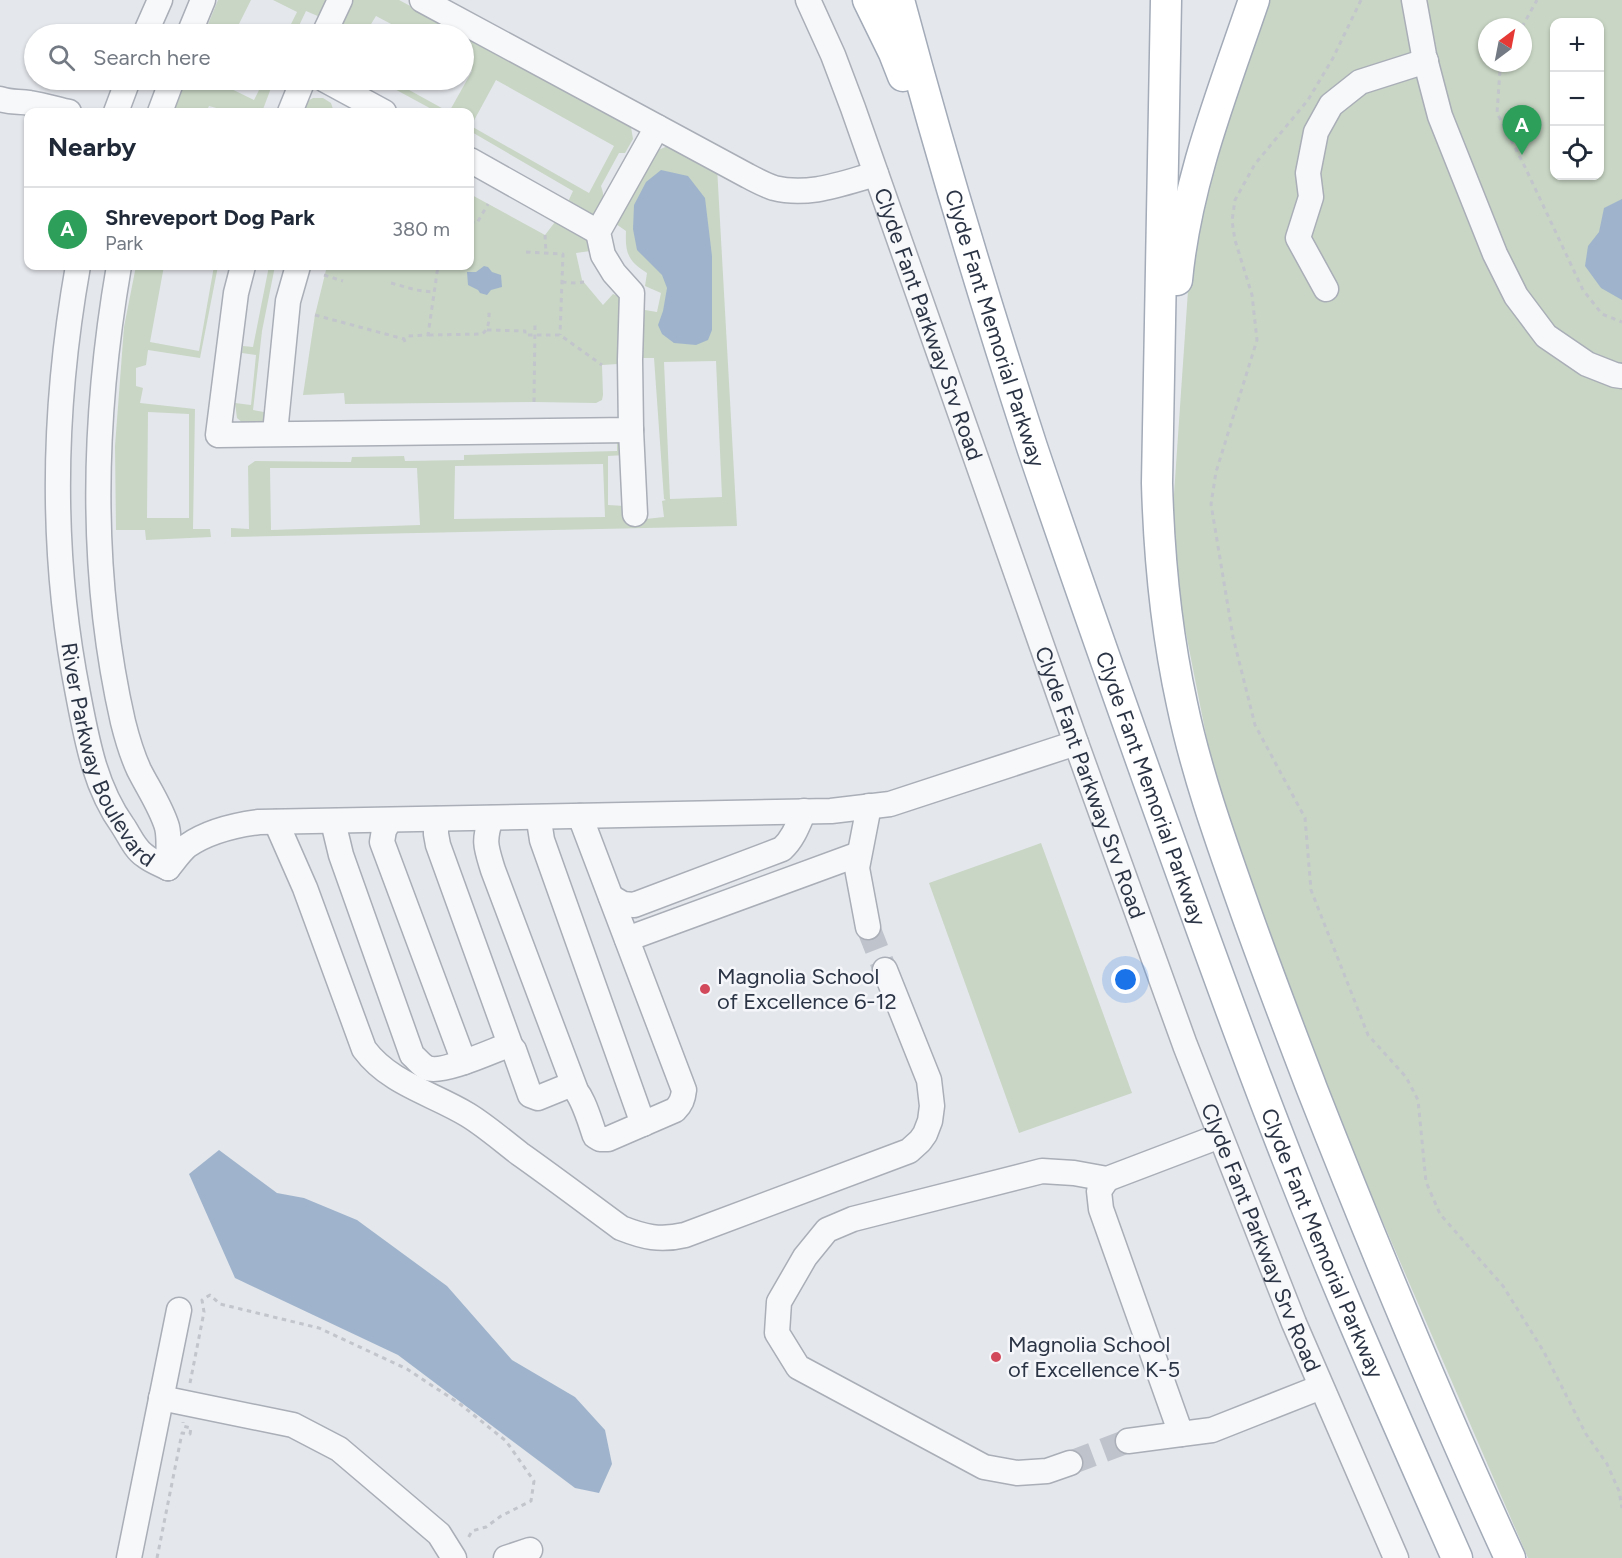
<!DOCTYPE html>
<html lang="en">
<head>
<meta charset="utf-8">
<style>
	body { margin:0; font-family:Figtree,sans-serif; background:#f2f2f3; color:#1f2937 }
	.controls { position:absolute; right:18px; top:18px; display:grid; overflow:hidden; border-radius:12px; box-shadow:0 2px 4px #0004 }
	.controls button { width:54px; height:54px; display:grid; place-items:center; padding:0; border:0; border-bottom:2px solid #e0e1e3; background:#fff; color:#1f2937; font:30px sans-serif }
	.compass { position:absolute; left:1478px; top:18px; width:54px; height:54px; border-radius:50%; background:#fff; box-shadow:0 2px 4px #0004; rotate:32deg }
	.you { position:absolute; left:1126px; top:980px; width:21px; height:21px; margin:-15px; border:4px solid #fff; border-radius:50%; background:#1a73e8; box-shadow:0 0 0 9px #1a73e833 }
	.badge { display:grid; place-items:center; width:39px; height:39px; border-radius:50%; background:#d1495b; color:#fff; font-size:20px; font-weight:700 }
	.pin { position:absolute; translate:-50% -50px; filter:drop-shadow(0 2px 3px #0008) }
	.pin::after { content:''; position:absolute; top:32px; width:21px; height:18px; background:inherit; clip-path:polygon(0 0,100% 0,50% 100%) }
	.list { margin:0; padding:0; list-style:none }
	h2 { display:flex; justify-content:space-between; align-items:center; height:78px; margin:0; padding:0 24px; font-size:26px }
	h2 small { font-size:20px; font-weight:400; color:#747a83 }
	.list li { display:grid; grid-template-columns:39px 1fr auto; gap:18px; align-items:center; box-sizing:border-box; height:84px; padding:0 24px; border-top:2px solid #e0e1e3 }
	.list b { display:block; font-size:22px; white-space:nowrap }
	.list p { margin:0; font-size:20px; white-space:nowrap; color:#747a83 }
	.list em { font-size:20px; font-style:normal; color:#747a83 }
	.icon { flex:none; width:33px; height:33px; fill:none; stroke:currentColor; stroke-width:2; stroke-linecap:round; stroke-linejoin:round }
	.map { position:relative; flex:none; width:1622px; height:1558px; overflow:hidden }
	.search { position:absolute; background:#fff; box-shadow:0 2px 4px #0004; left:24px; top:24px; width:450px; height:66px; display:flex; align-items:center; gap:15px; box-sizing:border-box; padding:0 21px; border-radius:33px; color:#747a83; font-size:22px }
	.panel { position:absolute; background:#fff; box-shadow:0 2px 4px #0004; left:24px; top:108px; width:450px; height:162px; border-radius:12px }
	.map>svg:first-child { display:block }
</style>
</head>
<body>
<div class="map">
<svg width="1622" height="1558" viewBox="0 0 1622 1558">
	<rect width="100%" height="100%" fill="#e4e7ec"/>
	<g fill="#c9d6c5" fill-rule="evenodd">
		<path d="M218 0H251L234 34H204Z"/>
		<path d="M273 0H328L320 17 306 11 295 34H286L297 12Z"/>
		<path d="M352 0H399L619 117 631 127 633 139 625 153H619L601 186C606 200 603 206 592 215L567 204 573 191 470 131V112H437L378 80H391L449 112 472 71 464 65V34H410L376 16 365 34H351L352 33 338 26ZM496 80 614 146 589 193 471 126Z"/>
		<path d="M1264 0H1622V1558H1528L1322 1081 1216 786 1170 552 1189 276 1216 142ZM1554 22H1600V176H1554ZM1487 27H1523V63H1487Z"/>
		<path d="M186 80H213L254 100 264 80H274L262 112H231L209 106 206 112H174Z"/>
		<path d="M313 98H323L331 103 334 112H307L302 110 306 102Z"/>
		<path d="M670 145 717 167 737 526 231 537V528L249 529 248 466 255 461 351 462 352 457 404 456 405 461 464 460V455L617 451V436L625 455 608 456V505L625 506 627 523H645L646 519 664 517 662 501 666 500 664 499 654 358H640L641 333 645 310 657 312 661 293 645 286 647 273C628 261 625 253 626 231L616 224 656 151ZM716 361 722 497 670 499 664 362ZM603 464 605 517 454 519 455 466ZM270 468H417L420 525 271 530Z"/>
		<path d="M470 194 545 235 555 222 589 240 591 246 590 251 576 253 582 280 603 305 613 294 618 296 624 307 618 364 602 365 603 395 602 400 596 403 534 402 345 404 344 393 303 395 315 315 327 266H470Z"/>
		<path d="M136 266H164L150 342 199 351 214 266H218L200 358 148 350 146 365 136 368V386L143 388 140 403 195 409 193 529H210L211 537 146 540 145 530H116L115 446 124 327ZM148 412 189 414V518H147Z"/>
		<path d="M269 266H275L262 331 253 410 264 412 265 422 244 424 237 418 235 403 251 405 256 355 242 353 243 346 253 347Z"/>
		<path d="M1041 843 1132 1093 1019 1133 929 883Z"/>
	</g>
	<g fill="#9fb4cc">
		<path d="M661 170 688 176 705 198 712 256V330L708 340 696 345 674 343 662 334 658 325 663 311 667 288 662 275 637 250 633 229 634 205 646 182Z"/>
		<path d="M1622 199V300L1601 288 1585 266 1588 246 1599 232 1604 208Z"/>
		<path d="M484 266 488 267 492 272 501 275 502 287 491 290 487 295 480 293 478 290 468 285 467 272H476Z"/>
		<path d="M219 1150 277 1193 304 1198 357 1220 447 1286 512 1360 575 1397 605 1430 612 1464 599 1493 575 1488 398 1355 235 1278 189 1174Z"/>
	</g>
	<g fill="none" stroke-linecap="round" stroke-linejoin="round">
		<g stroke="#bfc3cb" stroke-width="24" stroke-dasharray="24 12" stroke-linecap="butt">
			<path d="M868 927 885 970"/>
			<path d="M1070 1463 1128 1441"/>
		</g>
		<defs>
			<g id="minor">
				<path d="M422 0 748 176C756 180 765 185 774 188 809 197 843 183 876 174"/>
				<path id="s1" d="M808 0 833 55 853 108 1076 743 1185 1045 1294 1323 1396 1558"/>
				<path d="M1414 0 1424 55 1440 116 1495 254 1516 296 1546 336 1587 364 1615 375 1622 376"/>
				<path d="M145 34 160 0"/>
				<path d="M189 34 203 0"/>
				<path d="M324 34 340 0"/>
				<path d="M325 80 384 112"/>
				<path d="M0 99C11 103 19 101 30 103 43 105 56 109 69 112"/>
				<path d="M116 112 128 80"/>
				<path d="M160 112 172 80"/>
				<path d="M290 112 303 80"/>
				<path d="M470 160 598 232"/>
				<path id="s2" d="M78 266C53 406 50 553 78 694 87 741 95 787 123 826 129 835 135 849 144 855 151 861 160 864 168 868"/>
				<path d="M119 266C93 416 89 573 123 722 127 738 132 755 139 770 148 788 161 807 167 827 170 839 168 855 168 868"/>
				<path d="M243 266 236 293 218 435 631 430 630 360 632 293 614 273 603 255 598 232 657 127"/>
				<path d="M1326 289 1298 238 1311 197 1308 173 1316 132 1331 105 1360 82 1426 61"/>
				<path d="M631 430 635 514"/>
				<path d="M275 433 288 301 298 266"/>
				<path d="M543 817 540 827 542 840 643 1124"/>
				<path d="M491 818C483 842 486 847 493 870L575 1088"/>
				<path d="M436 819V834L438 845 511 1047"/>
				<path d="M390 820 384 830 382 842 464 1062"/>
				<path d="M336 821 335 830 341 855 412 1055C417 1059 421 1065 427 1068 442 1074 490 1052 506 1046L511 1047 514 1050 530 1095 538 1098 570 1085C582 1092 590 1122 595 1136L600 1139H608L675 1110C681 1104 683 1099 684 1090L580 816"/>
				<path d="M276 822 305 888 364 1049C390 1084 432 1093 468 1115 486 1126 503 1141 520 1154 554 1178 587 1203 621 1228 644 1237 660 1241 685 1235L909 1151 920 1141 925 1134 930 1121 932 1106 929 1080 885 970"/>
				<path d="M168 868C174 861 180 852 187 846 207 832 236 825 259 822L831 811 890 804 1076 743"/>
				<path d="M611 897 623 904 634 905 782 849C793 839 798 825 804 811"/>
				<path d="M868 927 857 868 869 806"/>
				<path d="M627 939 859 854"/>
				<path d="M1107 1179 1099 1191 1101 1209 1181 1434 1212 1430 1321 1387"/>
				<path d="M161 1398 293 1425 339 1449 439 1534 454 1558"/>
				<path d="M1128 1441 1181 1434"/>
				<path d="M1070 1463 1047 1471 1017 1473 984 1467 798 1367 777 1333 779 1302 805 1257 827 1230 853 1219 1042 1171 1074 1173 1107 1179 1220 1136"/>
				<path d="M129 1558 179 1310"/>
				<path d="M506 1558 530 1550"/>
			</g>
			<g id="major">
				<path d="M868 0 894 53 903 76"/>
				<path id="s3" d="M899 0C939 150 984 299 1032 447 1069 557 1108 667 1147 777 1210 954 1274 1133 1347 1306 1383 1391 1420 1474 1457 1558"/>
				<path d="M1166 0 1157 483C1159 557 1166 631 1182 704 1196 771 1219 836 1242 901 1264 964 1288 1026 1312 1089 1374 1247 1439 1404 1510 1558"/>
				<path d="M1177 280C1186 183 1223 91 1254 0"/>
			</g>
		</defs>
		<use href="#minor" stroke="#a9aeb7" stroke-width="27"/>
		<use href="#major" stroke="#a3abb8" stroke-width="33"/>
		<g stroke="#c2c5cb" stroke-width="3" stroke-dasharray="4.5 4.5" stroke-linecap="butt">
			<path d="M1361 0 1333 58 1308 100 1255 164 1235 200 1232 221 1235 240 1252 295 1257 340 1216 472 1211 504 1233 637 1255 725 1305 818 1311 890 1368 1035 1406 1077 1418 1100 1426 1182 1440 1214 1503 1286 1544 1352 1586 1434 1607 1464 1619 1491 1622 1508"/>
			<path d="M1522 27 1537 0"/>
			<path d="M1503 63 1500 70 1497 113 1525 167 1583 290 1602 314 1622 322"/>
			<path d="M470 222 477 223 488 204"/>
			<path d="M545 235 546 253"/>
			<path d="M526 252 563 254 560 335"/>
			<path d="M324 275 343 281"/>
			<path d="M562 282 574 283 584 282"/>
			<path d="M391 283 416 290 433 292"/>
			<path d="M315 315 404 339"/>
			<path d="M487 330 525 331V335H560L602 365"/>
			<path d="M429 335 482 334C490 328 489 319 489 309"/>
			<path d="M405 342 404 339 407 336 428 335 438 266"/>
			<path d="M534 402 535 325"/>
			<path d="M190 1383 204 1312 202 1300 210 1295 220 1304 319 1328 407 1369 460 1404 506 1441 534 1481 531 1501 501 1516 486 1527 472 1531 467 1540"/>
			<path d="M157 1558 182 1433 190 1434 191 1428 183 1426V1422"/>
		</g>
		<use href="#minor" stroke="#f7f8fa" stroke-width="24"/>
		<use href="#major" stroke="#fff" stroke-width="30"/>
	</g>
	<g fill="#d1495b" stroke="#f4f6f9" stroke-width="2">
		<circle cx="705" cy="989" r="6"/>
		<circle cx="996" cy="1357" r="6"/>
	</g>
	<g text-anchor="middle" stroke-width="5" stroke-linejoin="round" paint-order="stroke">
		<g font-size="22" fill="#2b3445" stroke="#f4f6f9">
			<text dy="8" stroke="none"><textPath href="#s1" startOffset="346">Clyde Fant Parkway Srv Road</textPath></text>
			<text dy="8" stroke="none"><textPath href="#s3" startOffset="342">Clyde Fant Memorial Parkway</textPath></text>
			<text dy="8" stroke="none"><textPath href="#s2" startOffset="498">River Parkway Boulevard</textPath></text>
			<text dy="8" stroke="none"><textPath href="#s1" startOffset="832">Clyde Fant Parkway Srv Road</textPath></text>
			<text dy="8" stroke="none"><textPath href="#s3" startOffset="828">Clyde Fant Memorial Parkway</textPath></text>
			<text dy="8" stroke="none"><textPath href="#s1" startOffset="1318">Clyde Fant Parkway Srv Road</textPath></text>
			<text dy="8" stroke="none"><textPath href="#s3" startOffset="1314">Clyde Fant Memorial Parkway</textPath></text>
		</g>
		<g font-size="22" fill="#2b3445" stroke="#f4f6f9" text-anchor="start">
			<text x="717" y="984">Magnolia School<tspan x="717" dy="25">of Excellence 6-12</tspan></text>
			<text x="1008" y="1352">Magnolia School<tspan x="1008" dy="25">of Excellence K-5</tspan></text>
		</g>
	</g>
</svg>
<div class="controls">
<button>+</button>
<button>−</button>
<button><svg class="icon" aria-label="locate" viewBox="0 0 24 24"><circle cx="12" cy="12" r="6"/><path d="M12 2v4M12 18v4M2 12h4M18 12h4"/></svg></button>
</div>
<svg class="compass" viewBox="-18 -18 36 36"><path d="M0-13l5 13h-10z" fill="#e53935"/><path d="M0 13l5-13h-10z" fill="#747a83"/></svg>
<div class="you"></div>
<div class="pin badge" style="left:1522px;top:155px;background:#2e9e5b">A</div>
<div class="search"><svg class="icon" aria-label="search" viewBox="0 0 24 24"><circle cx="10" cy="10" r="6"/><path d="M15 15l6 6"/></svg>Search here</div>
<section class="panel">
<h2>Nearby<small></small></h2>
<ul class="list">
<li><span class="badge" style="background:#2e9e5b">A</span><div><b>Shreveport Dog Park</b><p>Park</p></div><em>380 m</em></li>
</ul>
</section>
</div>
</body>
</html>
